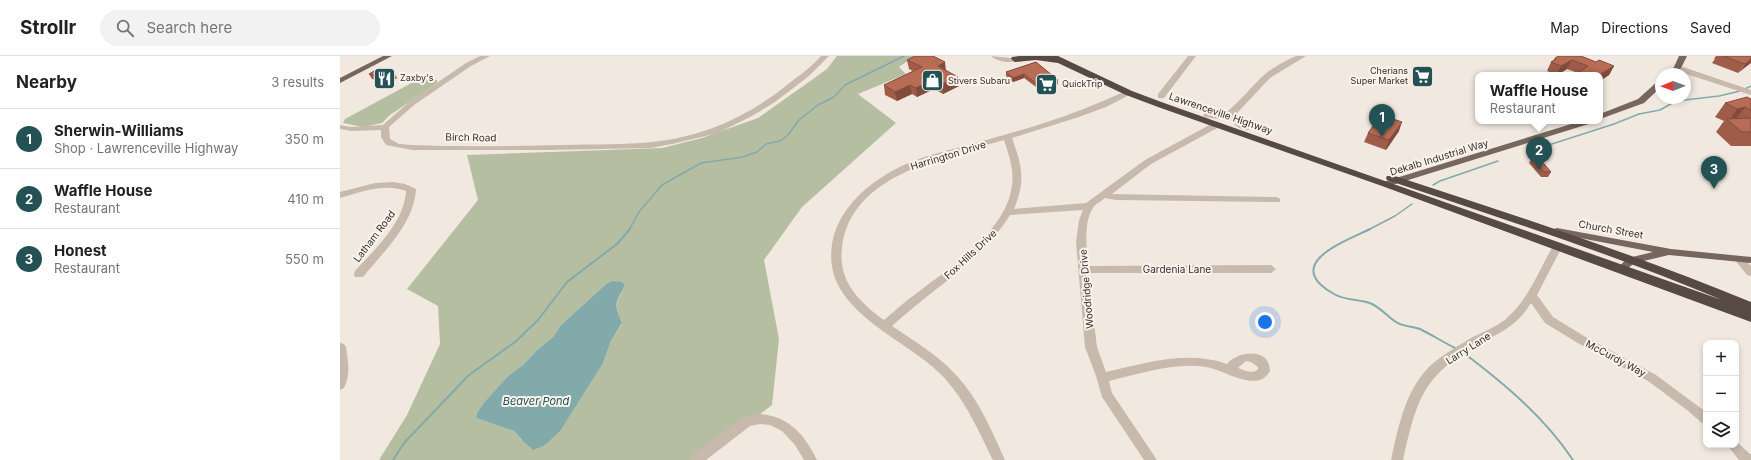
<!DOCTYPE html>
<html lang="en">
<head>
<meta charset="utf-8">
<style>
	body { margin:0; font-family:Inter,sans-serif; background:#f2f2f2; color:#202124 }
	.controls { position:absolute; right:12px; bottom:12px; display:grid; overflow:hidden; border-radius:8px; box-shadow:0 2px 6px #0003 }
	.controls button { width:36px; height:36px; display:grid; place-items:center; padding:0; border:0; border-bottom:1px solid #e0e0e0; background:#fff; color:#202124; font:20px sans-serif }
	.compass { position:absolute; left:1315px; top:12px; width:36px; height:36px; border-radius:50%; background:#fff; box-shadow:0 2px 6px #0003; rotate:269deg }
	.you { position:absolute; left:925px; top:266px; width:14px; height:14px; margin:-10px; border:3px solid #fff; border-radius:50%; background:#1a73e8; box-shadow:0 0 0 6px #1a73e833 }
	.badge { display:grid; place-items:center; width:26px; height:26px; border-radius:50%; background:#245254; color:#fff; font-size:13px; font-weight:700 }
	.pin { position:absolute; translate:-50% -33px; filter:drop-shadow(0 1px 2px #0008) }
	.pin::after { content:''; position:absolute; top:21px; width:14px; height:12px; background:inherit; clip-path:polygon(0 0,100% 0,50% 100%) }
	.popup { position:absolute; left:1135px; top:16px; width:128px; height:52px; box-sizing:border-box; display:grid; place-content:center; border-radius:8px; background:#fff; filter:drop-shadow(0 1px 3px #0005); font-size:13px; white-space:nowrap; color:#757577 }
	.popup b { font-size:15px; color:#202124 }
	.popup::after { content:''; position:absolute; left:50%; top:100%; margin-left:-8px; border:8px solid transparent; border-top-color:#fff }
	.list { margin:0; padding:0; list-style:none }
	h2 { display:flex; justify-content:space-between; align-items:center; height:52px; margin:0; padding:0 16px; font-size:17px }
	h2 small { font-size:13px; font-weight:400; color:#757577 }
	.list li { display:grid; grid-template-columns:26px 1fr auto; gap:12px; align-items:center; box-sizing:border-box; height:60px; padding:0 16px; border-top:1px solid #e0e0e0 }
	.list b { display:block; font-size:15px; white-space:nowrap }
	.list p { margin:0; font-size:13px; white-space:nowrap; color:#757577 }
	.list em { font-size:13px; font-style:normal; color:#757577 }
	.icon { flex:none; width:22px; height:22px; fill:none; stroke:currentColor; stroke-width:2; stroke-linecap:round; stroke-linejoin:round }
	.map { position:relative; flex:none; width:1411px; height:404px; overflow:hidden }
	header { display:flex; align-items:center; gap:24px; box-sizing:border-box; height:56px; padding:0 20px; background:#fff; border-bottom:1px solid #e0e0e0 }
	header strong { font-size:19px }
	nav { display:flex; gap:22px; margin-inline-start:auto; font-size:14px }
	.search { width:280px; height:36px; background:#f2f2f2; display:flex; align-items:center; gap:10px; box-sizing:border-box; padding:0 14px; border-radius:22px; color:#757577; font-size:15px }
	main { display:flex }
	aside { flex:1; background:#fff }
	.map>svg:first-child { display:block }
</style>
</head>
<body>
<header>
<strong>Strollr</strong>
<div class="search"><svg class="icon" aria-label="search" viewBox="0 0 24 24"><circle cx="10" cy="10" r="6"/><path d="M15 15l6 6"/></svg>Search here</div>
<nav><a>Map</a><a>Directions</a><a>Saved</a></nav>
</header>
<main>
<aside>
<h2>Nearby<small>3 results</small></h2>
<ul class="list">
<li><span class="badge">1</span><div><b>Sherwin-Williams</b><p>Shop · Lawrenceville Highway</p></div><em>350 m</em></li>
<li><span class="badge">2</span><div><b>Waffle House</b><p>Restaurant</p></div><em>410 m</em></li>
<li><span class="badge">3</span><div><b>Honest</b><p>Restaurant</p></div><em>550 m</em></li>
</ul>
</aside>
<div class="map">
<svg width="1411" height="404" viewBox="0 0 1411 404">
	<rect width="100%" height="100%" fill="#f1e9e0"/>
	<g fill="#b5bea1" fill-rule="evenodd">
		<path d="M497 0H575L559 11 566 18 518 38 556 67 462 151 424 204 439 283 432 349 360 404H39L67 359 100 288 98 250 67 233 138 144 127 99 322 92 362 82 418 62 487 13ZM265 229H285C276 247 274 248 282 268L271 285 263 307 253 320 183 385 174 375 136 362 137 357 168 320 184 308 197 294 213 281 221 269Z"/>
		<path d="M79 23 97 24V27L50 59 42 67 23 71 3 67 5 63Z"/>
	</g>
	<path fill="#82aaab" d="M272 225 281 226 285 229C276 247 273 247 282 267L271 285 263 307 220 375 205 389 193 394 183 385 174 375 136 362 137 357 144 347 168 320 184 308 197 294 213 281 221 269 265 229Z"/>
	<g fill="none" stroke-linecap="round" stroke-linejoin="round">
		<g stroke="#82aaab" stroke-width="1.5">
			<path d="M1405 33 1411 30"/>
			<path d="M1187 96 1274 68 1299 58 1320 54 1336 45 1379 40 1400 35"/>
			<path d="M1093 129 1100 125 1158 105"/>
			<path d="M289 174 299 156 322 129 361 107 403 101 417 96 426 88 440 85 448 79 459 64 478 49 494 41 505 29 564 0"/>
			<path d="M1028 174 1055 160 1072 148"/>
		</g>
		<g stroke="#82aaab" stroke-width="2">
			<path d="M1030 173C1004 186 941 208 994 238 1006 245 1020 243 1032 248 1042 253 1048 261 1056 266 1063 271 1073 270 1080 273 1092 279 1103 286 1115 292"/>
			<path d="M1125 298C1166 329 1204 361 1233 404"/>
			<path d="M53 404 64 387 129 319 175 286 198 264 227 226 277 188 290 173"/>
		</g>
		<g fill="#c8b9ad" fill-rule="evenodd">
			<path d="M140 0H150L131 10 74 49 49 71 50 83 59 88 72 89C122 91 173 90 224 89 253 88 283 89 312 86 363 81 407 61 447 29 458 20 471 12 481 0H489L469 20 435 46 412 60 378 77 332 88 311 92 209 94H72L46 89 41 81V74L11 75 0 73V69L11 71 43 69 69 46 126 7Z"/>
			<path d="M651 0 670 2 689 0C679 8 660 8 651 0Z"/>
			<path d="M848 0H856L824 42H818V38Z"/>
			<path d="M956 0H966L930 22 898 56V63L909 70V74C902 75 891 68 889 61L879 63 864 61 863 59C870 53 882 61 889 54 901 44 912 30 924 19 933 11 945 5 956 0Z"/>
			<path d="M1334 10H1340L1411 34V39L1334 14Z"/>
			<path d="M786 35H792L793 37 766 51 739 61 672 82C682 110 686 124 674 153L746 147 805 104 873 67H879V71L811 108 772 138 936 141 939 142 941 144 939 146 776 144 765 142C762 145 755 148 753 152 743 166 747 194 748 210L931 209 936 213 931 217H748L757 291 766 316C807 307 847 294 887 308 899 294 930 292 930 315 918 338 885 314 866 311 834 306 800 318 769 325L772 337 817 404H804L762 341 756 320 745 291 736 186 739 164 743 154 670 159C641 206 592 233 552 270 574 285 598 299 616 319 638 342 652 375 665 404H653C637 372 622 336 594 312 566 288 531 272 508 244 494 227 489 210 492 188 498 151 532 123 566 108 586 99 610 94 632 88 656 81 680 75 704 67 732 58 759 47 786 35ZM664 84C669 99 674 113 672 129 667 175 610 211 577 237 565 245 555 255 544 264 519 246 498 225 502 192 510 118 606 101 664 84ZM906 305 911 306 918 311V313C912 319 905 314 898 312Z"/>
			<path d="M53 126 65 128 76 133C74 168 44 195 23 221H15L14 218 15 215C36 192 64 167 66 135 43 127 22 136 0 142V136L35 127Z"/>
			<path d="M1218 186 1223 189 1197 239 1213 261 1244 280 1316 319 1366 356V368L1362 367 1347 354 1308 325 1236 286 1205 267 1191 247C1177 270 1161 276 1139 288 1082 320 1077 344 1063 404H1051C1058 372 1065 336 1088 312 1099 301 1113 293 1126 285 1140 276 1158 272 1170 259 1191 239 1200 211 1215 187Z"/>
			<path d="M1399 200 1403 201 1411 210V220L1407 219 1394 203Z"/>
			<path d="M0 287 4 288 6 291C8 305 11 319 4 332L0 334Z"/>
			<path d="M420 358C449 360 465 379 477 404H464L455 389 442 375 430 369 420 368 410 370 366 404H350L351 400 403 361Z"/>
			<path d="M1396 385 1411 399V404H1399L1387 389H1396Z"/>
		</g>
		<g fill="#77665e" fill-rule="evenodd">
			<path d="M43 0H52L0 27V22Z"/>
			<path d="M1339 0H1347L1341 12 1334 18H1326L1334 11Z"/>
			<path d="M1318 25H1321V31L1304 47 1260 63V58L1298 43Z"/>
			<path d="M1241 65H1253L1252 67 1049 130H1043L1042 128 1043 126Z"/>
			<path d="M1217 172 1331 193 1411 201V207L1329 199 1295 207 1281 217 1276 213 1288 202 1313 196 1214 177 1212 175 1214 173Z"/>
		</g>
		<path fill="#574943" fill-rule="evenodd" d="M679 0H718L792 35 824 47 1382 244C1273 198 1160 162 1047 124L1046 122 1047 120H1055C1175 159 1294 198 1411 246V266L1042 130 818 51 786 39 718 7 696 4 675 6 671 3 672 1Z"/>
	</g>
	<g fill="#9f5d49">
		<path d="M1374 0H1411L1398 17 1372 7 1375 3H1374L1376 0Z"/>
		<path d="M1215 2 1256 6 1274 10 1269 19 1260 25V19H1237L1238 17 1227 13 1217 19 1207 15 1211 6 1213 5Z"/>
		<path d="M567 4 606 14 619 30 603 38 594 33 577 41 572 38 557 45 545 39 544 29 573 15 569 13Z"/>
		<path d="M696 6 718 24V28L700 34 684 22 673 26 666 20V16Z"/>
		<path d="M29 18 57 22 48 27 32 23Z"/>
		<path d="M1411 43V90H1391L1376 76 1384 65 1375 61 1385 47Z"/>
		<path d="M1059 75 1046 94 1024 86 1028 77Z"/>
		<path d="M1192 102 1211 116 1208 121H1201L1189 107Z"/>
	</g>
	<g fill="#824c3c">
		<path d="M1411 3V7L1398 17 1405 8Z"/>
		<path d="M1232 4 1227 13 1217 19 1221 10Z"/>
		<path d="M605 6 606 15 598 10Z"/>
		<path d="M1274 10 1269 19 1260 25V19H1259Z"/>
		<path d="M54 17 57 22 48 27 45 22Z"/>
		<path d="M684 18V22L673 26V22Z"/>
		<path d="M618 21 619 30 603 38 602 28Z"/>
		<path d="M593 23 594 33 577 41 576 32Z"/>
		<path d="M718 24V28L700 34V30Z"/>
		<path d="M570 29 572 38 557 45 555 36Z"/>
		<path d="M1405 51 1395 64 1389 65 1397 53Z"/>
		<path d="M1062 66 1059 75 1046 94 1049 84Z"/>
	</g>
	<g fill="#b96c55" stroke="#824c3c">
		<path d="M575 0H593L605 6 598 10 618 21 602 28 593 23 576 32 570 29 555 36 544 29 582 11 567 4Z"/>
		<path d="M1219 0H1241L1256 6 1259 4 1274 10 1259 19H1243L1238 17 1248 10 1232 4 1221 10 1211 6 1216 3 1215 2Z"/>
		<path d="M1383 0H1411V3L1405 8Z"/>
		<path d="M696 6 718 24 700 30 684 18 673 22 666 16Z"/>
		<path d="M36 14 54 17 45 22 29 18Z"/>
		<path d="M1407 41 1411 43V54L1405 51 1397 53 1385 47Z"/>
		<path d="M1041 59 1062 66 1049 84 1028 77Z"/>
		<path d="M1411 62V76H1402L1386 63Z"/>
		<path d="M1192 102H1199L1211 116H1204Z"/>
	</g>
	<defs>
		<symbol id="supermarket-square" viewBox="-11 -11 22 22"><rect x="-9" y="-9" width="18" height="18" rx="4" fill="#245254" stroke="#f9f3ec"/><path d="M-6-5.5h2.5l.6 2H6L4.5 2H-2.5L-4.4-4H-6ZM-1.5 3.2a1.3 1.3 0 1 0 .1 0ZM3 3.2a1.3 1.3 0 1 0 .1 0Z" fill="#fff"/></symbol>
		<symbol id="restaurant-square" viewBox="-11 -11 22 22"><rect x="-9" y="-9" width="18" height="18" rx="4" fill="#245254" stroke="#f9f3ec"/><path d="M-5-6h1v4h1v-4h1v4h1v-4h1v5L-1.5 .5V6h-2V.5L-5-1ZM5-6V6H3V1.5H1.5Q1.5-4 5-6Z" fill="#fff"/></symbol>
		<symbol id="shop-square" viewBox="-11 -11 22 22"><rect x="-9" y="-9" width="18" height="18" rx="4" fill="#245254" stroke="#f9f3ec"/><path d="M-5-2.5h2.3a2.7 3.5 0 0 1 5.4 0H5L5.5 6h-11ZM-1.5-2.5h3a1.5 2.3 0 0 0-3 0Z" fill="#fff"/></symbol>
	</defs>
	<g fill-rule="evenodd">
		<use href="#supermarket-square" x="1070" y="8" width="25" height="25"/>
		<use href="#restaurant-square" x="32" y="10" width="25" height="25"/>
		<use href="#shop-square" x="580" y="12" width="25" height="25"/>
		<use href="#supermarket-square" x="694" y="16" width="25" height="25"/>
	</g>
	<g text-anchor="middle" stroke-width="4" stroke-linejoin="round" paint-order="stroke">
		<g font-size="9" fill="#372e2b" stroke="#f9f3ec" text-anchor="start">
			<text x="1068" y="18" text-anchor="end">Cherians<tspan x="1068" dy="10">Super Market</tspan></text>
			<text x="60" y="25">Zaxby's</text>
			<text x="608" y="28">Stivers Subaru</text>
			<text x="722" y="31">QuickTrip</text>
		</g>
		<g font-size="10" fill="#372e2b" stroke="#f9f3ec">
			<text transform="translate(881 57) rotate(19)" y="4">Lawrenceville Highway</text>
			<text transform="translate(131 81) rotate(1)" y="4">Birch Road</text>
			<text transform="translate(608 99) rotate(-17)" y="4">Harrington Drive</text>
			<text transform="translate(1099 101) rotate(-17)" y="4">Dekalb Industrial Way</text>
			<text transform="translate(1271 173) rotate(10)" y="4">Church Street</text>
			<text transform="translate(34 180) rotate(-53)" y="4">Latham Road</text>
			<text transform="translate(630 198) rotate(-43)" y="4">Fox Hills Drive</text>
			<text x="837" y="217">Gardenia Lane</text>
			<text transform="translate(746 233) rotate(-95)" y="4">Woodridge Drive</text>
			<text transform="translate(1128 292) rotate(-32)" y="4">Larry Lane</text>
			<text transform="translate(1276 302) rotate(28)" y="4">McCurdy Way</text>
		</g>
		<g font-size="11" font-style="italic" fill="#245254" stroke="#f9f3ec">
			<text x="196" y="349">Beaver Pond</text>
		</g>
	</g>
</svg>
<div class="controls">
<button>+</button>
<button>−</button>
<button><svg class="icon" aria-label="layers" viewBox="0 0 24 24"><path d="M12 4l9 5-9 5-9-5zM3 14l9 5 9-5"/></svg></button>
</div>
<svg class="compass" viewBox="-18 -18 36 36"><path d="M0-13l5 13h-10z" fill="#e53935"/><path d="M0 13l5-13h-10z" fill="#757577"/></svg>
<div class="you"></div>
<div class="pin badge" style="left:1042px;top:81px">1</div>
<div class="pin badge" style="left:1199px;top:114px">2</div>
<div class="popup"><b>Waffle House</b>Restaurant</div>
<div class="pin badge" style="left:1374px;top:133px">3</div>
</div>
</main>
</body>
</html>
